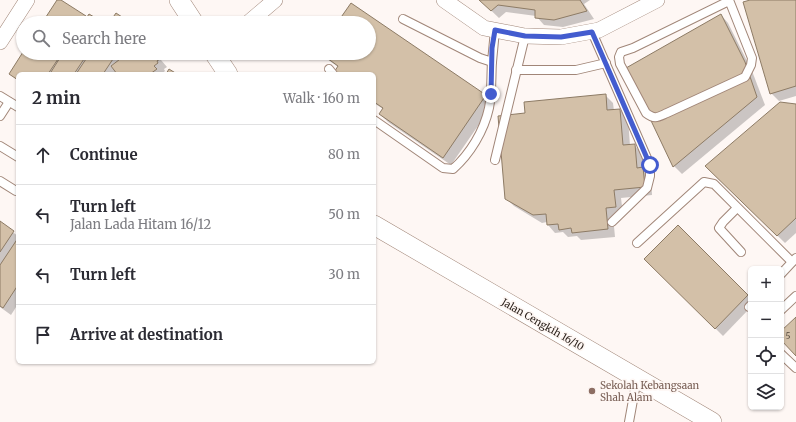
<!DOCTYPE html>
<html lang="en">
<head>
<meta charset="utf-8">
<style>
	body { margin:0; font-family:Merriweather,serif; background:#f2f2f3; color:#2b2b33 }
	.controls { position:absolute; right:12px; bottom:12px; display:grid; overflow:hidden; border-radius:6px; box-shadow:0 1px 3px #0004 }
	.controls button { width:36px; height:36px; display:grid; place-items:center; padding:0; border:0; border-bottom:1px solid #e1e1e2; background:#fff; color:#2b2b33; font:20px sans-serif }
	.stop { position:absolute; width:12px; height:12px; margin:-9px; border:3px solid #435ccf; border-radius:50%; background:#fff }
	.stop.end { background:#435ccf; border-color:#fff; box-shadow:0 1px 4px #0008 }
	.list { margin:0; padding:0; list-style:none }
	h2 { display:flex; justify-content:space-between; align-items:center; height:52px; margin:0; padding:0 16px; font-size:17px }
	h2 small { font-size:13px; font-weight:400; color:#7c7c81 }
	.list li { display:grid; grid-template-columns:26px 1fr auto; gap:12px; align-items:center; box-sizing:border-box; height:60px; padding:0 16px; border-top:1px solid #e1e1e2 }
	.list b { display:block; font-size:15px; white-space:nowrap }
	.list p { margin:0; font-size:13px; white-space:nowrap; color:#7c7c81 }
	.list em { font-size:13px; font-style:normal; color:#7c7c81 }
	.icon { flex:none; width:22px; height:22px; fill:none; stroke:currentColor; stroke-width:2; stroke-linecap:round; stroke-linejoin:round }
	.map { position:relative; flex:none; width:796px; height:422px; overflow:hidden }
	.search { position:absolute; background:#fff; box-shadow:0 1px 3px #0004; left:16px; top:16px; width:360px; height:44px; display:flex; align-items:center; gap:10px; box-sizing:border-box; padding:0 14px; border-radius:22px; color:#7c7c81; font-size:15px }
	.panel { position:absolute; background:#fff; box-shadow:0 1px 3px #0004; left:16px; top:72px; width:360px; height:292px; border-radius:6px }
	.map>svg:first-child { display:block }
</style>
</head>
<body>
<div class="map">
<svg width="796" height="422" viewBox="0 0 796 422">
	<rect width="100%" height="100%" fill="#fef7f4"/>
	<g fill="#0003">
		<path d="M58 0 87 19 102 23H43Z"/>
		<path d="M480 0H590L584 4 594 19 563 27 544 25 536 16 506 12 499 18Z"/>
		<path d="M754 0H796V96L779 101 771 93Z"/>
		<path d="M351 4 486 96 493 104 451 165 388 122 380 114 383 109 374 103V74L338 67 327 59 320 53H369V23H338Z"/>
		<path d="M721 15 728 23 752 71 765 105 682 174 674 166 627 68Z"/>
		<path d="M23 53H155L167 67 164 69 165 71 161 74H18V81L10 73Z"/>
		<path d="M605 95 613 103 614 111 620 110 628 118 630 146 634 145 642 153 644 169 651 176 652 195 621 198 623 215 613 216 615 237 581 240 577 236 568 237 563 232 555 233 548 225 547 222 542 223 514 206 506 198 526 114Z"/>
		<path d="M796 105V233L785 243 706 166Z"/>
		<path d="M0 223 18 236V304L11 315 0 307Z"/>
		<path d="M678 227 751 299V307L723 336 646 259Z"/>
	</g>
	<g fill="#d3c0a8" stroke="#8d7b65">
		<path d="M57 0H61L86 16 81 23H42Z"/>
		<path d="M479 0H580L587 11 554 20 535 18V10L498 5 491 11Z"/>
		<path d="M750 0H796V86L770 94 743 2Z"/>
		<path d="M351 3 486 95 443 158 379 114 383 108 374 102V74H333L338 66 320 53H369V23H337Z"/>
		<path d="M116 13 131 23H109Z"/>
		<path d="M89 14 104 23H83Z"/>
		<path d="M721 14 745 62 757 97 673 167 626 68Z"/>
		<path d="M23 52V53H62L48 74H18V80L9 74Z"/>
		<path d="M63 53H88L74 74H55L51 72Z"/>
		<path d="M90 53H117L103 74H76Z"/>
		<path d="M128 53H155L160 59 157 61 158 63 154 66 157 69 150 74H117L111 66Z"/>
		<path d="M169 69 177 74H166Z"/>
		<path d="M606 94 607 110 620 109 623 145 635 144 637 168 643 167 645 187 614 190 616 207 606 208 608 229 572 233 571 228 559 230 558 224 547 225 546 214 533 215 505 199 498 116 525 113 524 102Z"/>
		<path d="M780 102 796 104V218L777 236 705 166Z"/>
		<path d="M0 221 14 231 0 252Z"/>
		<path d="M678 225 748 295 715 329 644 259Z"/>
		<path d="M18 238V285L3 308 0 306V265Z"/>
		<path d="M796 317V356L781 340V331Z"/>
	</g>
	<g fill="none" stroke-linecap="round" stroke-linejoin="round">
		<defs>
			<g id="service">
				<path d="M729 0 752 58 751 65 745 77 667 113C658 117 655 120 646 113L620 64 619 57 621 52 633 48 729 1"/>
				<path d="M403 19 480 58 492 62 495 30"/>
				<path d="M592 32 650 165V176L647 188 612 222"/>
				<path d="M329 69 333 74"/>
				<path d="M516 70H576L606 63"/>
				<path d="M0 96 18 107"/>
				<path d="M0 116 9 102"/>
				<path d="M374 120 443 168 453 169C470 154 484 131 489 108 492 93 491 77 492 62"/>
				<path d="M0 146 18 157"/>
				<path d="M495 160 525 36"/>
				<path d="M0 181 16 191"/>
				<path d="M737 208 723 222 719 228 741 252"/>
				<path d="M637 243 704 182 714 184 792 262"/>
				<path d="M781 274 796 258"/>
				<path d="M749 307 751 305"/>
				<path d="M781 310 796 296"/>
				<path d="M781 354 796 368"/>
				<path d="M629 422 637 378"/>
			</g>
			<g id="minor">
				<path d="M444 0 484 28 525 36 561 37 599 30 657 0"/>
				<path d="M248 23 275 0"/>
				<path d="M0 42 27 0"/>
			</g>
			<g id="tertiary">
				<path d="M179 0 194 23"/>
				<path d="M214 53 228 74"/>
				<path d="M374 225 712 422"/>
			</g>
		</defs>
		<use href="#service" stroke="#a18678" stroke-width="10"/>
		<use href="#minor" stroke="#a18678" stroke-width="16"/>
		<use href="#tertiary" stroke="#a18678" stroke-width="20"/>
		<use href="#service" stroke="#fff" stroke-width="8"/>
		<use href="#minor" stroke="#fff" stroke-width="15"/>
		<use href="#tertiary" stroke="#fff" stroke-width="19"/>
	</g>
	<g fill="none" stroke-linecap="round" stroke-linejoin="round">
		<path stroke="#435ccf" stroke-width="5" d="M491 94 492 48 495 30 525 36 561 37 592 32 650 165"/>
	</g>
	<circle fill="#8d6e63" stroke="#fef7f4" stroke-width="1.5" cx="592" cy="391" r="4"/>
	<g text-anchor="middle" stroke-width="3.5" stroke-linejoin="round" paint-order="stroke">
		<g font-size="8" fill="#52463b">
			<text x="788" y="339">5</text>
		</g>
		<g font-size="10" fill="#271d17" stroke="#fef7f4">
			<text transform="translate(543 324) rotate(30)" y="4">Jalan Cengkih 16/10</text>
		</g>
		<g font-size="10" fill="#785e54" stroke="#fef7f4" text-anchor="start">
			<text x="600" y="389">Sekolah Kebangsaan<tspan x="600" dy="12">Shah Alam</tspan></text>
		</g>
	</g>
</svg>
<div class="controls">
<button>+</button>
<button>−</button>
<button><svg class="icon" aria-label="locate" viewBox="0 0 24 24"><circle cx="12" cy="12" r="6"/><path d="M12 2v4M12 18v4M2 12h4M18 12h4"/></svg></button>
<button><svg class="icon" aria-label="layers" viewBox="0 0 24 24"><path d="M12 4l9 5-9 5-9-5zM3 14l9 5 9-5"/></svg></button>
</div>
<div class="stop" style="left:650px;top:165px"></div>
<div class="stop end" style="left:491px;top:94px"></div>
<div class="search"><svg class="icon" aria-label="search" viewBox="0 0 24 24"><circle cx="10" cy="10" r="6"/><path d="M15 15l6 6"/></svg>Search here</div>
<section class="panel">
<h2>2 min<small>Walk · 160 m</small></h2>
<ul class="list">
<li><svg class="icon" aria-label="ahead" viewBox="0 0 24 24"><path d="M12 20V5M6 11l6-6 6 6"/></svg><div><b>Continue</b></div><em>80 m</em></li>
<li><svg class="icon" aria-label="left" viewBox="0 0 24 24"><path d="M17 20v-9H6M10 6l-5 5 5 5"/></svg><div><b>Turn left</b><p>Jalan Lada Hitam 16/12</p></div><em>50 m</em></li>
<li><svg class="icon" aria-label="left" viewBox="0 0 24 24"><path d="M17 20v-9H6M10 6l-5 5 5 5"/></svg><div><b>Turn left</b></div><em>30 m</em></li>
<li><svg class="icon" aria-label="arrive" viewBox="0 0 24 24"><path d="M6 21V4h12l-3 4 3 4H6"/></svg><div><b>Arrive at destination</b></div></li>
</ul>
</section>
</div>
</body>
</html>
